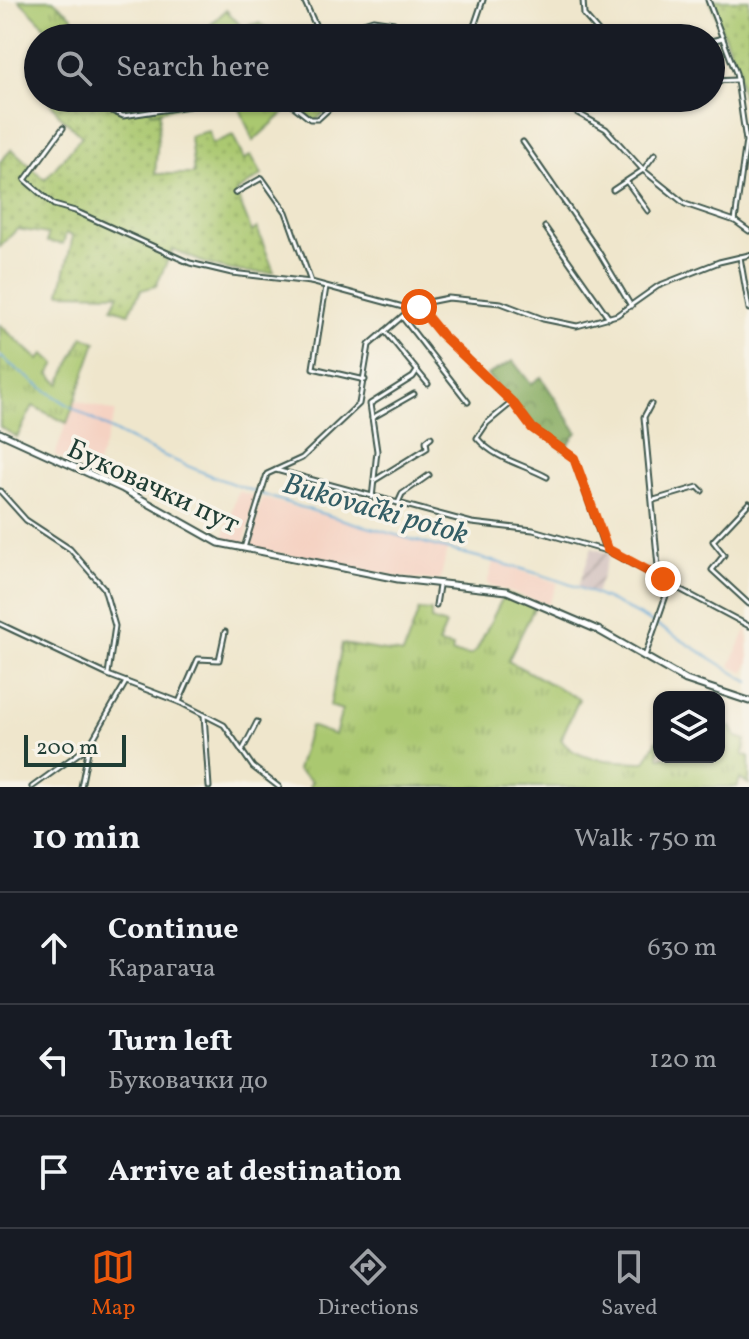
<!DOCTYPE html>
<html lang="en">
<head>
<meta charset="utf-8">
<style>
	body { margin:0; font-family:Vollkorn,serif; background:#242831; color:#f1f3f6 }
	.controls { position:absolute; right:24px; bottom:24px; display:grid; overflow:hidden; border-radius:16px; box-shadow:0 2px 6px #0004 }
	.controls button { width:72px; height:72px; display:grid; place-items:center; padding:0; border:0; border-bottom:2px solid #363941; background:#171b24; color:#f1f3f6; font:40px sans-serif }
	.scale { position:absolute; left:24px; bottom:20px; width:102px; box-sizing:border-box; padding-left:8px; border:4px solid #1f3d34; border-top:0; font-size:22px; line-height:28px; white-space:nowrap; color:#1f3d34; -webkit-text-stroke:6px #f7f3e8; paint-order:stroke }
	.stop { position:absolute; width:24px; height:24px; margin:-18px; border:6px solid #ea580c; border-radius:50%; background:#fff }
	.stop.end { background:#ea580c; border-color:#fff; box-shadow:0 2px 8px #0008 }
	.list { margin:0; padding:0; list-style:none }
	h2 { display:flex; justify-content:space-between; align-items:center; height:104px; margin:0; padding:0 32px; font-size:34px }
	h2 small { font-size:26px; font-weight:400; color:#9ea1a6 }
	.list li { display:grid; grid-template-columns:52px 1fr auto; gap:24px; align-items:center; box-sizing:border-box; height:112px; padding:0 32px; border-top:2px solid #363941 }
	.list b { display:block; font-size:30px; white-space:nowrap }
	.list p { margin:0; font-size:26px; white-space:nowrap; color:#9ea1a6 }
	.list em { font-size:26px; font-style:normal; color:#9ea1a6 }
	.icon { flex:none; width:44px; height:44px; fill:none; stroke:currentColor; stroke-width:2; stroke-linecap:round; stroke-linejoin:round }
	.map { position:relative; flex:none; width:749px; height:787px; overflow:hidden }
	.search { position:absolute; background:#171b24; box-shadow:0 2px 6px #0004; left:24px; right:24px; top:24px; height:88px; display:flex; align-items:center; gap:20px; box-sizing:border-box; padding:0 28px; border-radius:44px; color:#9ea1a6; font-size:30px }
	.sheet { height:440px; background:#171b24 }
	nav { display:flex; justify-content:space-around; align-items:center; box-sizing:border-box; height:112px; border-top:2px solid #363941; background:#171b24; font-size:22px; color:#9ea1a6 }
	nav a { display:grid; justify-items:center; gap:4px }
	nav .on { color:#ea580c }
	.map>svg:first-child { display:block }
</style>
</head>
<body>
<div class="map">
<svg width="749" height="787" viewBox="0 0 749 787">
	<defs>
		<pattern id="industrial-furrows" width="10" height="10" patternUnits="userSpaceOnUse" patternTransform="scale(2)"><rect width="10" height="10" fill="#d1bfbd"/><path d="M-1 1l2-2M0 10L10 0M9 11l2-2" fill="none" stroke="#a99c9a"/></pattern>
		<pattern id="grass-tufts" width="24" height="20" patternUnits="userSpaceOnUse" patternTransform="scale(2)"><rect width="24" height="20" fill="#aac870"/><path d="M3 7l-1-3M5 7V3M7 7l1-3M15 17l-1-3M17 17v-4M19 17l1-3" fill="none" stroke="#8aa45d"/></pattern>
		<pattern id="forest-crowns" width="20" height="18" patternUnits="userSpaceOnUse" patternTransform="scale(2)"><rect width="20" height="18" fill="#87ac62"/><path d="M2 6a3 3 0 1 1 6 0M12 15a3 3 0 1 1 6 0" fill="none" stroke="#6e8d52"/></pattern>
		<pattern id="park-dots" width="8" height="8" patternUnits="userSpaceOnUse" patternTransform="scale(2)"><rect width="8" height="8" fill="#aac870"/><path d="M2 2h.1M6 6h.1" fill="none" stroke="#8aa45d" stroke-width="1.8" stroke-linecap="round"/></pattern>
	</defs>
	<rect width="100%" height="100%" fill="#f7f3e8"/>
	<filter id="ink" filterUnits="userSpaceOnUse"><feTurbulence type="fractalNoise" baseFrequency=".0125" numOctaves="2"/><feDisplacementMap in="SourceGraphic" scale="16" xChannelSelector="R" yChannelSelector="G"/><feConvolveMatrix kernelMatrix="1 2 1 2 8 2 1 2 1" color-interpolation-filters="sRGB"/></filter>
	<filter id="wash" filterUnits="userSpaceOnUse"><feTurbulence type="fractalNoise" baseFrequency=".006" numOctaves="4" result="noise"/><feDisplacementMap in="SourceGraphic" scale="32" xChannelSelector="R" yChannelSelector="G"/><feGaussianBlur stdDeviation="1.8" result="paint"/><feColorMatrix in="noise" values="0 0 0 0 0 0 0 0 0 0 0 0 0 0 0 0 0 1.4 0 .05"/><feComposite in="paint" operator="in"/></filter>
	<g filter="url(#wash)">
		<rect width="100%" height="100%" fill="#efe6cc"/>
		<g fill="#f5d2c2">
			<path d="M74 400 116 412 95 471 55 456Z"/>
			<path d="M238 491 258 497 243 546 222 541Z"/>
			<path d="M262 498 447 550 440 581 399 577 247 547Z"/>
			<path d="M493 562 558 583 548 605 487 584Z"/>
			<path d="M747 628 749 662 744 673 730 666Z"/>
		</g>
		<path fill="url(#industrial-furrows)" d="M592 548 610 554 596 593 578 587Z"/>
		<g fill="url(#grass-tufts)" stroke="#648252" stroke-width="2">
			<path d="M19 0H53L72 16 84 38H57Z"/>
			<path d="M226 10 242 27 259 23 276 33 285 30 303 38H197Z"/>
			<path d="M149 98H212L151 113Z"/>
			<path d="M236 98H340L314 122 295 103 253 141Z"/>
			<path d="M0 325 39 360 44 354 56 364 49 374 60 384 83 336 96 342 67 423 33 406 17 437 0 427Z"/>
			<path d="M505 593 536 604 508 661 579 699 561 739C576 764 620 761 645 762L659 737V757H719V723L731 726 736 737 746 740 743 755 749 756V784L740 779 737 787H309L312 781 297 770 310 726 335 735 342 710 330 706 342 644 403 654 419 610 431 611V620L446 625 438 644 453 647 452 653 470 655 476 651Z"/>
		</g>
		<path fill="url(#forest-crowns)" stroke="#53744b" stroke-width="2" d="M513 361 531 384 541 377 577 432 564 450 534 425 487 375Z"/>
		<g fill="url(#park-dots)" stroke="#648252" stroke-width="2">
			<path d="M710 0H749V96H742L737 67Z"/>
			<path d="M48 98H149L151 113 160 112 155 174H194L190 136 209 131 212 144 233 135 244 160 251 155 262 175 236 192 252 232 257 228 274 272C237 275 206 266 173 249L156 286 141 290 129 313 112 308 119 294 60 293 73 236 66 233 63 244 47 242 48 234 17 229 0 247V162L12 149 45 180 82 136 60 116Z"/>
		</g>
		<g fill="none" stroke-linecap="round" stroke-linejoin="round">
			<path stroke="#61a7d7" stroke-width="2" d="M0 356C126 460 280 503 435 546 493 561 554 575 608 600 658 623 703 654 749 682"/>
		</g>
	</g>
	<g filter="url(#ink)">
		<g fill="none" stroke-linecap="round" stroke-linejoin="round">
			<defs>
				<g id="street">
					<path d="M304 0 319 33 328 34 373 20 394 23 405 38"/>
					<path d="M583 0 584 15 604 38"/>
					<path d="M708 0 736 73 746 141 735 221"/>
					<path d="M470 38 483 0"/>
					<path d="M711 41 723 38"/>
					<path d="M711 81 737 80"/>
					<path d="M283 98 310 119H318L341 98"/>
					<path d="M551 98 606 129 643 170 685 204 735 221 749 231"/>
					<path d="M105 108 123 116 189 106 217 98"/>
					<path d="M63 128 25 180 54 205 75 211 190 263 232 273 311 282 403 307 448 298 501 303 543 319 577 326 617 315 658 286 719 262 749 255"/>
					<path d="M523 142 597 249 631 306"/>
					<path d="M627 182 648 211"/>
					<path d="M613 190 643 170 655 154"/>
					<path d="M235 193 262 178 286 212 311 282"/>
					<path d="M545 227 609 318"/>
					<path d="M740 257 749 309"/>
					<path d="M326 287 313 368 365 380"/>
					<path d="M419 307 441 334 514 404 532 428 574 458 604 546 610 552"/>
					<path d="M402 317 468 402"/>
					<path d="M385 331 428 384"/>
					<path d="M510 404 487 423 477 438C496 460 523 464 547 477"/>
					<path d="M651 404 644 417 659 577"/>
					<path d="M372 418 414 394"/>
					<path d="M276 470 472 523 533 530 610 552 749 626"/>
					<path d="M375 480 427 448 426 441 431 437"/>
					<path d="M0 491 26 520 70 549 104 588 115 626 108 674"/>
					<path d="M372 498 377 451 370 404 413 377 417 371"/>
					<path d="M654 500 698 487 702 491"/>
					<path d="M398 503 402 494 429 475"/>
					<path d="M749 503 713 541 724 555 712 570 749 604"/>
					<path d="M244 548 267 474 302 458 359 404 369 345 412 308"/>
					<path d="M436 605 439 586"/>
					<path d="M0 624 108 675 179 702 198 659 219 660 225 632"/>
					<path d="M645 656 670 584"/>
					<path d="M179 702 224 725 253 767 279 787"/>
					<path d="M204 715 209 787"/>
					<path d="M242 751 257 722"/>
					<path d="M32 787 89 746 126 682"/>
					<path d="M81 787 89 746"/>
				</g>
				<path id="secondary" d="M0 433 123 489 219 543 398 579 507 591 598 630 686 680 749 701"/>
			</defs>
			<use href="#street" stroke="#3e564b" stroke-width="7"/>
			<use href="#secondary" stroke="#3e564b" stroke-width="9"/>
			<use href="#street" stroke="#fff" stroke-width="3"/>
			<use href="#secondary" stroke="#fff" stroke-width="5"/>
		</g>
	</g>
	<g fill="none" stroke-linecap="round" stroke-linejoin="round" filter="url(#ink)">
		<path stroke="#ea580c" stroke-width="10" d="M419 307 441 334 514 404 532 428 574 458 607 549 663 579"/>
	</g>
	<g text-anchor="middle" stroke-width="7" stroke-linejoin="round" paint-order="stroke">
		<g font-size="28" fill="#1f3d34" stroke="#f7f3e8">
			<text transform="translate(154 485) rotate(25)" y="10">Буковачки пут</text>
		</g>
		<g font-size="30" font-style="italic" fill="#335d65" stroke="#f7f3e8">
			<text transform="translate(376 508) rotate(16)" y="10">Bukovački potok</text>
		</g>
	</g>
</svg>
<div class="controls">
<button><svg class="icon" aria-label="layers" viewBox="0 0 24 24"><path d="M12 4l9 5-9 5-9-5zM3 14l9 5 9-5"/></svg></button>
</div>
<div class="scale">200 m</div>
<div class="stop" style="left:419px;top:307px"></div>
<div class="stop end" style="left:663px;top:579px"></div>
<div class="search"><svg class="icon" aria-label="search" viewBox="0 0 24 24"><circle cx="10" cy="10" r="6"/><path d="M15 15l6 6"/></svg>Search here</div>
</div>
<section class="sheet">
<h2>10 min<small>Walk · 750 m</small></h2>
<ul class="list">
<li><svg class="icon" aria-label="ahead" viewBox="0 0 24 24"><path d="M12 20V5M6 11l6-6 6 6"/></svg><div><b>Continue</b><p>Карагача</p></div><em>630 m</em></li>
<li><svg class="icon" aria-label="left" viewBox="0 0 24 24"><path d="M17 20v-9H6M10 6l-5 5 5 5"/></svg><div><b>Turn left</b><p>Буковачки до</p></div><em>120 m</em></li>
<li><svg class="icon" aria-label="arrive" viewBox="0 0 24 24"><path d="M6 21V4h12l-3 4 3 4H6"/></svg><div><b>Arrive at destination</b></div></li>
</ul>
</section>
<nav>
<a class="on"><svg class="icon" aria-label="map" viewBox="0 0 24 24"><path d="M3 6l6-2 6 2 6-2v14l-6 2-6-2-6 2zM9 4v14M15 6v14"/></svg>Map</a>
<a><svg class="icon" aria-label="directions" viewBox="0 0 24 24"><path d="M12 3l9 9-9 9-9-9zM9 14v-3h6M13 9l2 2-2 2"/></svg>Directions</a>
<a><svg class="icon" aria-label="saved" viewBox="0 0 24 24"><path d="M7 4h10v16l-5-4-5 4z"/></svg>Saved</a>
</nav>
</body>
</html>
